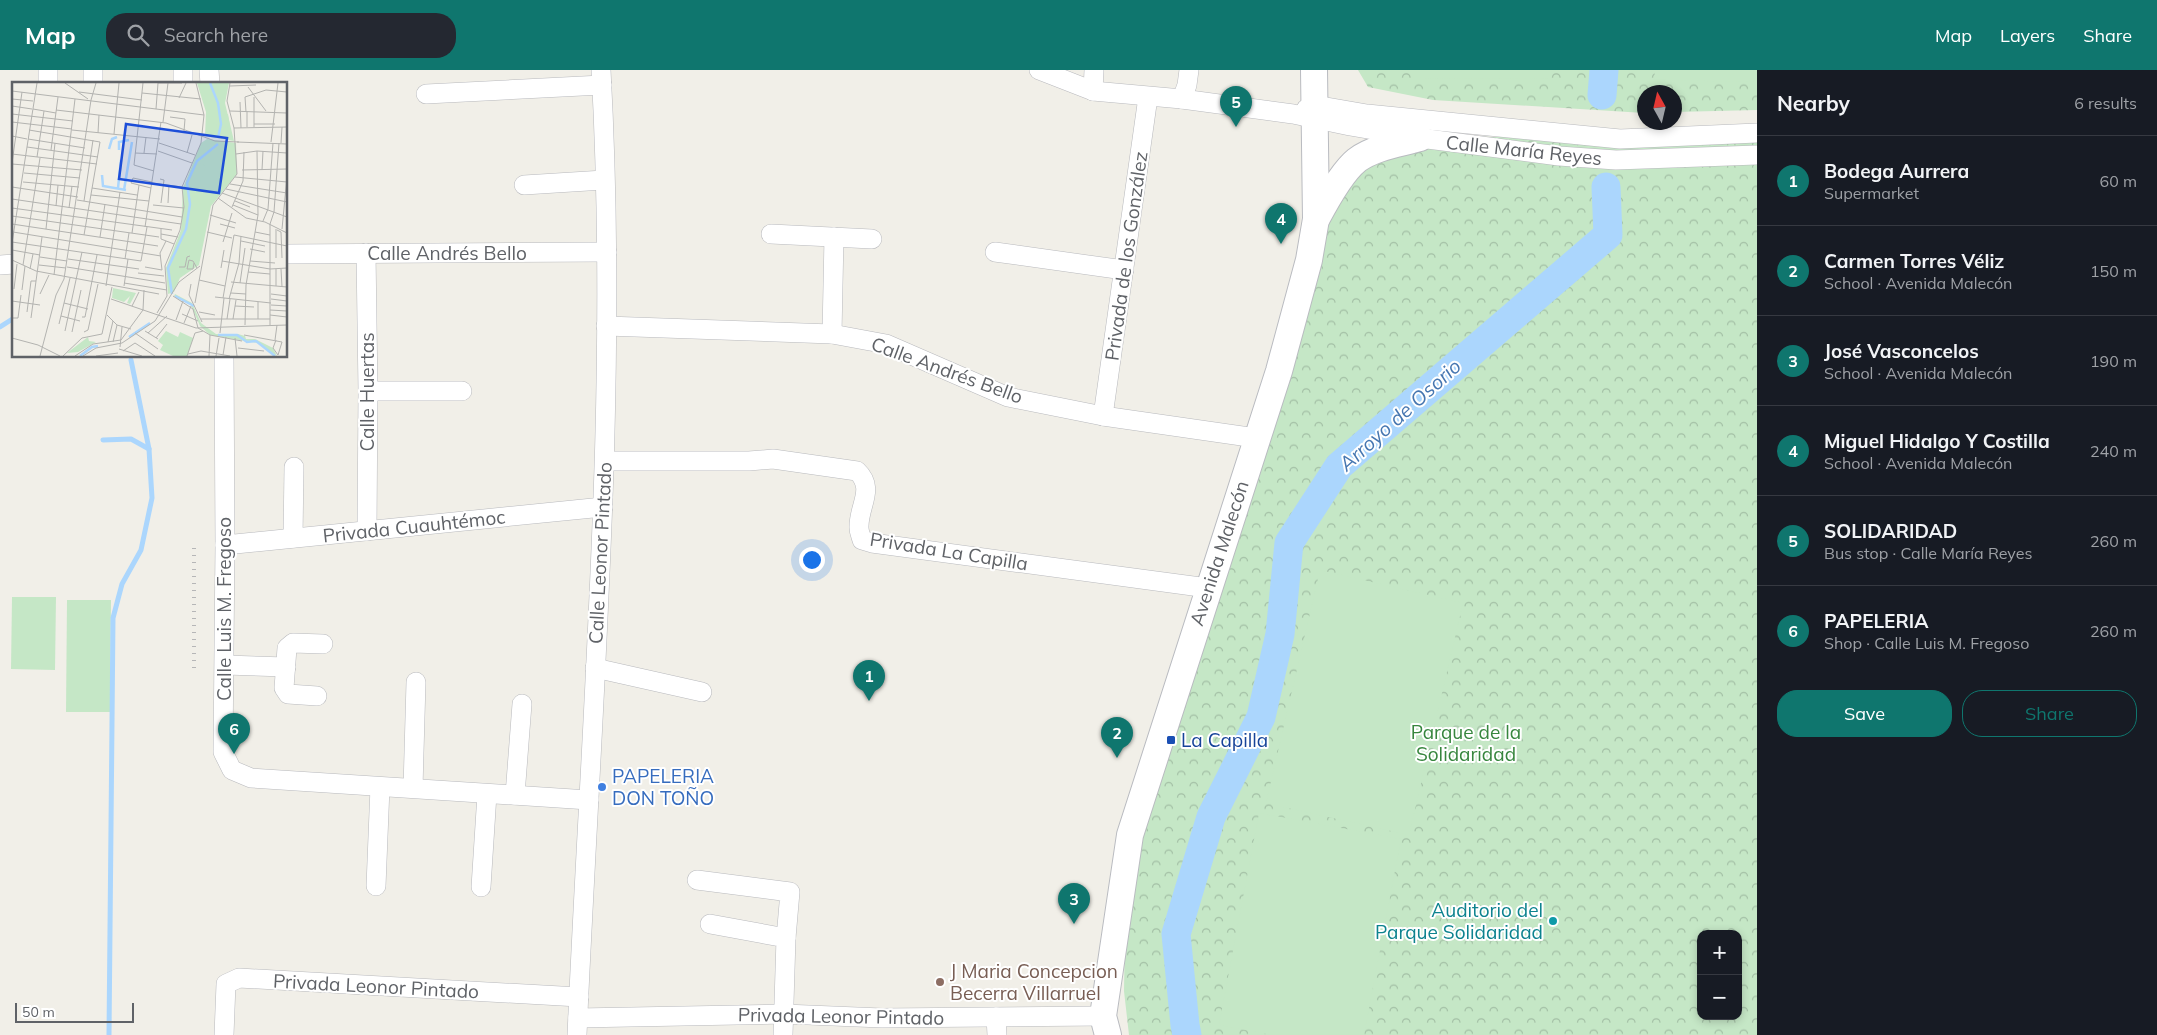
<!DOCTYPE html>
<html lang="en">
<head>
<meta charset="utf-8">
<style>
	body { margin:0; font-family:Mulish,sans-serif; background:#242831; color:#f1f3f6 }
	.controls { position:absolute; right:15px; bottom:15px; display:grid; overflow:hidden; border-radius:10px; box-shadow:0 2px 8px #0003 }
	.controls button { width:45px; height:45px; display:grid; place-items:center; padding:0; border:0; border-bottom:1px solid #363941; background:#171b24; color:#f1f3f6; font:25px sans-serif }
	.compass { position:absolute; left:1637px; top:15px; width:45px; height:45px; border-radius:50%; background:#171b24; box-shadow:0 2px 8px #0003; rotate:352deg }
	.scale { position:absolute; left:15px; bottom:12px; width:119px; box-sizing:border-box; padding-left:5px; border:2px solid #5f6267; border-top:0; font-size:14px; line-height:18px; white-space:nowrap; color:#5f6267; -webkit-text-stroke:4px #fff; paint-order:stroke }
	.you { position:absolute; left:811px; top:489px; width:18px; height:18px; margin:-12px; border:4px solid #fff; border-radius:50%; background:#1a73e8; box-shadow:0 0 0 8px #1a73e833 }
	.badge { display:grid; place-items:center; width:32px; height:32px; border-radius:50%; background:#0f766e; color:#fff; font-size:16px; font-weight:700 }
	.pin { position:absolute; translate:-50% -41px; filter:drop-shadow(0 1px 2px #0008) }
	.pin::after { content:''; position:absolute; top:26px; width:18px; height:15px; background:inherit; clip-path:polygon(0 0,100% 0,50% 100%) }
	.list { margin:0; padding:0; list-style:none }
	h2 { display:flex; justify-content:space-between; align-items:center; height:65px; margin:0; padding:0 20px; font-size:21px }
	h2 small { font-size:16px; font-weight:400; color:#9ea1a6 }
	.list li { display:grid; grid-template-columns:32px 1fr auto; gap:15px; align-items:center; box-sizing:border-box; height:90px; padding:0 20px; border-top:1px solid #363941 }
	.list b { display:block; font-size:19px; white-space:nowrap }
	.list p { margin:0; font-size:16px; white-space:nowrap; color:#9ea1a6 }
	.list em { font-size:16px; font-style:normal; color:#9ea1a6 }
	.actions { display:flex; gap:10px; padding:15px 20px }
	.actions a { flex:1; padding:11px 0; border:1px solid #0f766e; border-radius:20px; text-align:center; font-size:18px; color:#0f766e }
	.actions .main { background:#0f766e; color:#fff }
	.icon { flex:none; width:28px; height:28px; fill:none; stroke:currentColor; stroke-width:2; stroke-linecap:round; stroke-linejoin:round }
	.map { position:relative; flex:none; width:1757px; height:965px; overflow:hidden }
	header { display:flex; align-items:center; gap:30px; box-sizing:border-box; height:70px; padding:0 25px; background:#0f766e; color:#fff }
	header strong { font-size:24px }
	nav { display:flex; gap:28px; margin-inline-start:auto; font-size:18px }
	.search { width:350px; height:45px; background:#242831; display:flex; align-items:center; gap:12px; box-sizing:border-box; padding:0 18px; border-radius:20px; color:#9ea1a6; font-size:19px }
	main { display:flex }
	aside { flex:1; background:#171b24 }
	.map>svg:first-child { display:block }
</style>
</head>
<body>
<header>
<strong>Map</strong>
<div class="search"><svg class="icon" aria-label="search" viewBox="0 0 24 24"><circle cx="10" cy="10" r="6"/><path d="M15 15l6 6"/></svg>Search here</div>
<nav><a>Map</a><a>Layers</a><a>Share</a></nav>
</header>
<main>
<div class="map">
<svg width="1757" height="965" viewBox="0 0 1757 965">
	<defs>
		<pattern id="forest-crowns" width="20" height="18" patternUnits="userSpaceOnUse" patternTransform="scale(1.25)"><rect width="20" height="18" fill="#c5e7c6"/><path d="M2 6a3 3 0 1 1 6 0M12 15a3 3 0 1 1 6 0" fill="none" stroke="#a3bfa5"/></pattern>
	</defs>
	<rect width="100%" height="100%" fill="#f1efe8"/>
	<g fill="url(#forest-crowns)" fill-rule="evenodd">
		<path d="M1358 0H1757V40L1675 42 1674 22H1644V43L1433 30 1368 17Z"/>
		<path d="M1408 66 1757 70V965H1129L1124 921 1126 798 1316 149 1356 91ZM1701 864H1738V946H1701Z"/>
	</g>
	<g fill="#c5e7c6">
		<path d="M1421 0H1551V9L1421 8Z"/>
		<path d="M1655 0H1757V12L1654 10Z"/>
		<path d="M1320 500 1463 533 1409 765 1266 733Z"/>
		<path d="M12 527H56L55 600 11 599Z"/>
		<path d="M67 530H111L110 642H66Z"/>
		<path d="M1259 743 1401 769 1364 965H1272L1219 955Z"/>
	</g>
	<g fill="none" stroke-linecap="round" stroke-linejoin="round">
		<g stroke="#abd6fd" stroke-width="5">
			<path d="M0 257 14 248"/>
			<path d="M103 370 131 369 149 379"/>
			<path d="M109 965 113 548 122 514 141 480 152 428 149 379 131 290"/>
		</g>
		<g stroke="#abd6fd" stroke-width="29">
			<path d="M1602 25 1604 0"/>
			<path d="M1187 965 1185 955 1176 864 1211 747 1261 647 1280 564 1289 473 1339 396 1608 165 1606 117"/>
		</g>
		<defs>
			<g id="street">
				<path d="M48 0V14"/>
				<path d="M183 0V14"/>
				<path d="M209 0 210 14"/>
				<path d="M1039 0 1093 21 1182 29 1293 44 1350 56 1420 68 1559 86 1616 90 1757 85"/>
				<path d="M93 14V0"/>
				<path d="M1093 21 1094 0"/>
				<path d="M426 24 602 15"/>
				<path d="M1182 29 1187 15 1189 0"/>
				<path d="M1306 39 1315 35 1367 44 1620 69 1757 63"/>
				<path d="M524 115 604 110"/>
				<path d="M771 164 872 169"/>
				<path d="M995 182 1124 200"/>
				<path d="M366 183 368 321 367 461"/>
				<path d="M286 184 607 182"/>
				<path d="M0 195 14 194"/>
				<path d="M606 256 832 264 886 274 1008 327 1103 346 1256 368"/>
				<path d="M832 264 834 167"/>
				<path d="M224 286 225 475 223 682 232 700 251 708 589 730"/>
				<path d="M368 321H462"/>
				<path d="M1103 346 1148 27"/>
				<path d="M605 391H749L773 389 857 401C876 419 858 436 859 458 859 462 861 466 862 470L872 473 1208 518"/>
				<path d="M293 468 294 397"/>
				<path d="M225 475 603 437"/>
				<path d="M225 595 286 597"/>
				<path d="M595 598 702 622"/>
				<path d="M317 626 288 624 284 618 287 578 293 573 323 574"/>
				<path d="M413 718 416 612"/>
				<path d="M515 725 522 634"/>
				<path d="M697 810 790 822 786 868"/>
				<path d="M376 816 380 717"/>
				<path d="M481 817 487 724"/>
				<path d="M710 854 786 868 783 965"/>
				<path d="M996 947 997 965"/>
				<path d="M578 948 784 944 882 948 1103 946"/>
				<path d="M224 965 226 914 239 908 579 927"/>
				<path d="M577 965C591 644 619 322 601 0"/>
			</g>
			<g id="secondary">
				<path d="M1317 148C1326 131 1342 102 1357 90 1375 77 1399 74 1420 68"/>
				<path d="M1108 965 1103 946 1130 765 1279 301 1309 190 1316 149 1314 0"/>
			</g>
		</defs>
		<use href="#street" stroke="#b8b9bd" stroke-width="20"/>
		<use href="#secondary" stroke="#b9bbc0" stroke-width="28"/>
		<use href="#street" stroke="#fff" stroke-width="19"/>
		<use href="#secondary" stroke="#fff" stroke-width="26"/>
		<path stroke="#b6b6b7" stroke-width="4" stroke-dasharray="1 6" stroke-linecap="butt" d="M194 598V474"/>
	</g>
	<rect fill="#1a4fb4" stroke="#fff" stroke-width="2" x="1166" y="665" width="10" height="10" rx="2.5"/>
	<circle fill="#3f7fe0" stroke="#fff" stroke-width="2" cx="602" cy="717" r="5"/>
	<circle fill="#0f9aa8" stroke="#fff" stroke-width="2" cx="1553" cy="851" r="5"/>
	<circle fill="#8d6e63" stroke="#fff" stroke-width="2" cx="940" cy="912" r="5"/>
	<g text-anchor="middle" stroke-width="4" stroke-linejoin="round" paint-order="stroke">
		<g font-size="19" fill="#5f6267" stroke="#fff">
			<text transform="translate(1524 80) rotate(6)" y="7">Calle María Reyes</text>
			<text x="447" y="190">Calle Andrés Bello</text>
			<text transform="translate(1126 186) rotate(-82)" y="7">Privada de los González</text>
			<text transform="translate(947 300) rotate(20)" y="7">Calle Andrés Bello</text>
			<text transform="translate(367 322) rotate(-90)" y="7">Calle Huertas</text>
			<text transform="translate(414 456) rotate(-6)" y="7">Privada Cuauhtémoc</text>
			<text transform="translate(949 481) rotate(9)" y="7">Privada La Capilla</text>
			<text transform="translate(600 483) rotate(-87)" y="7">Calle Leonor Pintado</text>
			<text transform="translate(1219 483) rotate(-72)" y="7">Avenida Malecón</text>
			<text transform="translate(224 539) rotate(-90)" y="7">Calle Luis M. Fregoso</text>
			<text transform="translate(376 916) rotate(3)" y="7">Privada Leonor Pintado</text>
			<text transform="translate(841 946) rotate(1)" y="7">Privada Leonor Pintado</text>
		</g>
		<g font-size="19" fill="#37863e" stroke="#fff">
			<text x="1466" y="669">Parque de la<tspan x="1466" dy="22">Solidaridad</tspan></text>
		</g>
		<g font-size="19" fill="#164399" stroke="#fff" text-anchor="start">
			<text x="1181" y="677">La Capilla</text>
		</g>
		<g font-size="19" fill="#366cbe" stroke="#fff" text-anchor="start">
			<text x="612" y="713">PAPELERIA<tspan x="612" dy="22">DON TOÑO</tspan></text>
		</g>
		<g font-size="19" fill="#0d838f" stroke="#fff" text-anchor="end">
			<text x="1543" y="847">Auditorio del<tspan x="1543" dy="22">Parque Solidaridad</tspan></text>
		</g>
		<g font-size="19" fill="#785e54" stroke="#fff" text-anchor="start">
			<text x="950" y="908">J Maria Concepcion<tspan x="950" dy="22">Becerra Villarruel</tspan></text>
		</g>
		<g font-size="20" font-style="italic" fill="#4676b0" stroke="#fff">
			<text transform="translate(1400 345) rotate(-42)" y="7">Arroyo de Osorio</text>
		</g>
	</g>
	<g transform="translate(12 12)">
		<rect width="275" height="275" fill="#f1efe8"/>
		<path d="M101 206 124 211 118 222 115 221 118 214 112 220 100 216ZM163 212 180 221 189 241 204 252H226L233 254 234 257H243L261 266 265 274 246 261 198 253 188 244 179 223 162 214ZM76 255 77 259 84 260 66 270 55 271Z" fill="#c5e7c6"/>
		<path d="M185 1H217L213 21 222 59 193 54 194 30ZM195 57 224 61 225 92 199 124 187 183 168 196 162 210 156 212 154 186 169 148 171 106 189 61Z" fill="#c5e7c6"/>
		<path d="M216 32 218 44 211 45 218 46 216 57 209 56V33ZM203 34V41H199L205 43 203 55 196 54V35ZM186 81 194 84 185 109 177 107ZM154 249 166 255 168 250 181 256 175 274H161L148 268 151 263 146 259Z" fill="#c5e7c6"/>
		<path fill="none" stroke="#abd6fd" stroke-width="2.5" d="M198 1 206 21 209 42 206 56M97 67 100 57 105 55M107 68V60L117 58M90 93 91 104 114 108M106 106 109 78M112 108 120 60M160 212 156 186 174 147 178 122 175 101 185 79 206 62M163 214 182 224M206 253H225L235 260 244 259 263 274M117 255 138 241M68 274 80 265 86 264"/>
		<path fill="none" stroke="#b3b3b0" stroke-width="1" d="M53 1 76 17M131 1 122 83 142 89M146 1H170M218 4 244 3M236 5 254 29M0 9 192 33 184 1M67 10 130 18M130 11 189 17M242 15V45M167 16 174 1M0 17 21 19M79 18 84 1M228 20 229 46M0 24 20 27M21 27 44 31M144 27 146 1M44 28 154 41 203 59 227 60M218 29 275 31M235 29V45M234 30 233 15 254 8 275 10M0 32 61 39M158 35 173 37 172 49M0 40 60 47M151 40 156 1M242 42H263M222 46 275 45M17 48 88 60 72 153M60 48 148 57M86 51 87 33M102 52 107 1M0 54 15 57M16 57 73 66M225 60 275 62M259 60 266 1M147 61 183 73M269 61 270 45M15 65 86 75M39 68 46 15M146 69 180 81M123 71 145 72M132 71 134 55M175 71 180 53M0 72 85 82M224 72 245 69 275 71M25 75 32 29M0 81 10 10M0 82 70 88M230 88 275 87M250 88 251 69M12 91 68 96M223 95 275 100M148 97 152 98 149 121M11 100 67 105M140 101 170 105M218 102 275 111M0 105 66 115M80 106 125 113M139 106 119 101 121 96 140 100M214 107 275 120M210 111 275 135M79 113 137 119M206 116 234 136 253 140 275 151M0 117 169 142M65 118 170 135M72 119 81 58M223 119 238 125M156 121 157 103M141 123 172 126M221 123 246 133M44 124 46 103M220 125 231 99 232 70M0 126 160 148M57 126 60 104M198 133 224 141M0 134 147 155M251 139 256 127 261 61M0 142 146 164M208 142 223 146M133 145 149 40M34 147 43 61M149 147V157L162 162M264 147V176M270 147 275 95M265 148 269 150 270 176M1 150 149 174M195 150 220 156M243 150 258 153M120 151 127 103M149 152 166 155M88 155 93 122M229 159 253 164M0 160 129 179 135 145M211 160 220 131M0 161 25 1M238 167 253 170M0 168 28 173M28 175 55 179M56 177 127 187M113 177 117 151M0 178 24 189 147 212M210 179 258 187 275 186M238 179 263 181M182 181 181 187H175L177 178 181 179 185 186M11 183 28 76M27 183 54 186M55 185 153 201M133 185 150 188M167 185H173L175 175 178 174M209 186 212 168M18 187 21 172M264 187V204M269 187 270 205M150 188 148 171 154 159M236 190 258 192M126 191 152 194M42 193 63 17M187 198 213 204M219 200 275 205M112 201 155 208M228 201 233 166M179 202 177 213 190 240M94 204 108 110M112 204 116 177M2 207 5 182M10 208 13 184M219 211 234 212M28 212 37 193M259 212 275 214M161 214 181 227 186 246 198 253 230 259M203 215 259 221M211 216 222 153 275 164M99 217 184 246 275 243M217 217 227 181 229 154M259 217 275 219M0 219 28 223M52 221 76 227M183 221 201 123 225 92 222 46 215 19 218 1M259 223 275 224M120 224 127 210M223 224 242 225M131 228 132 208M258 228 275 229M15 230 19 199H24M187 230 203 233M145 231 155 214 153 184 168 148 172 125 170 105 189 61 192 33M170 232 186 239M95 233 105 243 119 247M258 233 275 235M49 234 68 239M70 235H73L85 173M0 236H6L9 213M19 236 30 155M189 237H258M215 237 218 217M221 237 224 218M246 237V220M164 238 171 219M172 241 179 224M47 242 58 196M233 243 234 203 246 133 245 69M258 243V142L262 130 267 61M53 249 70 170M133 249 146 257M60 250 69 208M72 250 76 248 86 202M123 251 146 267M136 251 155 234M208 251 212 216M232 253 270 260 266 273M0 256 26 263 48 274M144 256 155 242M223 256 225 274M263 258 265 243M264 258 261 266 266 273M96 260 101 239M101 260 105 243M108 265 110 245M226 266 252 269M107 267 130 274M111 269 123 261 143 274M176 272 189 269 218 274M211 273 214 255M28 274 44 213 52 197 79 18M51 274 70 256 90 252 100 205M63 274 81 262 109 258 131 228M71 274 84 266 110 261 143 239 167 200 188 184M84 274 106 271M175 274 183 251 191 249M197 274 198 253M204 274 207 256"/>
		<path fill="#1d4ed8" fill-opacity="0.15" stroke="#1d4ed8" stroke-width="2.5" d="M114 42 215 56 207 111 107 97Z"/>
		<rect width="275" height="275" fill="none" stroke="#5f6267" stroke-width="2.5"/>
	</g>
</svg>
<div class="controls">
<button>+</button>
<button>−</button>
</div>
<svg class="compass" viewBox="-18 -18 36 36"><path d="M0-13l5 13h-10z" fill="#e53935"/><path d="M0 13l5-13h-10z" fill="#9ea1a6"/></svg>
<div class="scale">50 m</div>
<div class="you"></div>
<div class="pin badge" style="left:869px;top:631px">1</div>
<div class="pin badge" style="left:1117px;top:688px">2</div>
<div class="pin badge" style="left:1074px;top:854px">3</div>
<div class="pin badge" style="left:1281px;top:174px">4</div>
<div class="pin badge" style="left:1236px;top:57px">5</div>
<div class="pin badge" style="left:234px;top:684px">6</div>
</div>
<aside>
<h2>Nearby<small>6 results</small></h2>
<ul class="list">
<li><span class="badge">1</span><div><b>Bodega Aurrera</b><p>Supermarket</p></div><em>60 m</em></li>
<li><span class="badge">2</span><div><b>Carmen Torres Véliz</b><p>School · Avenida Malecón</p></div><em>150 m</em></li>
<li><span class="badge">3</span><div><b>José Vasconcelos</b><p>School · Avenida Malecón</p></div><em>190 m</em></li>
<li><span class="badge">4</span><div><b>Miguel Hidalgo Y Costilla</b><p>School · Avenida Malecón</p></div><em>240 m</em></li>
<li><span class="badge">5</span><div><b>SOLIDARIDAD</b><p>Bus stop · Calle María Reyes</p></div><em>260 m</em></li>
<li><span class="badge">6</span><div><b>PAPELERIA</b><p>Shop · Calle Luis M. Fregoso</p></div><em>260 m</em></li>
</ul>
<div class="actions"><a class="main">Save</a><a>Share</a></div>
</aside>
</main>
</body>
</html>
